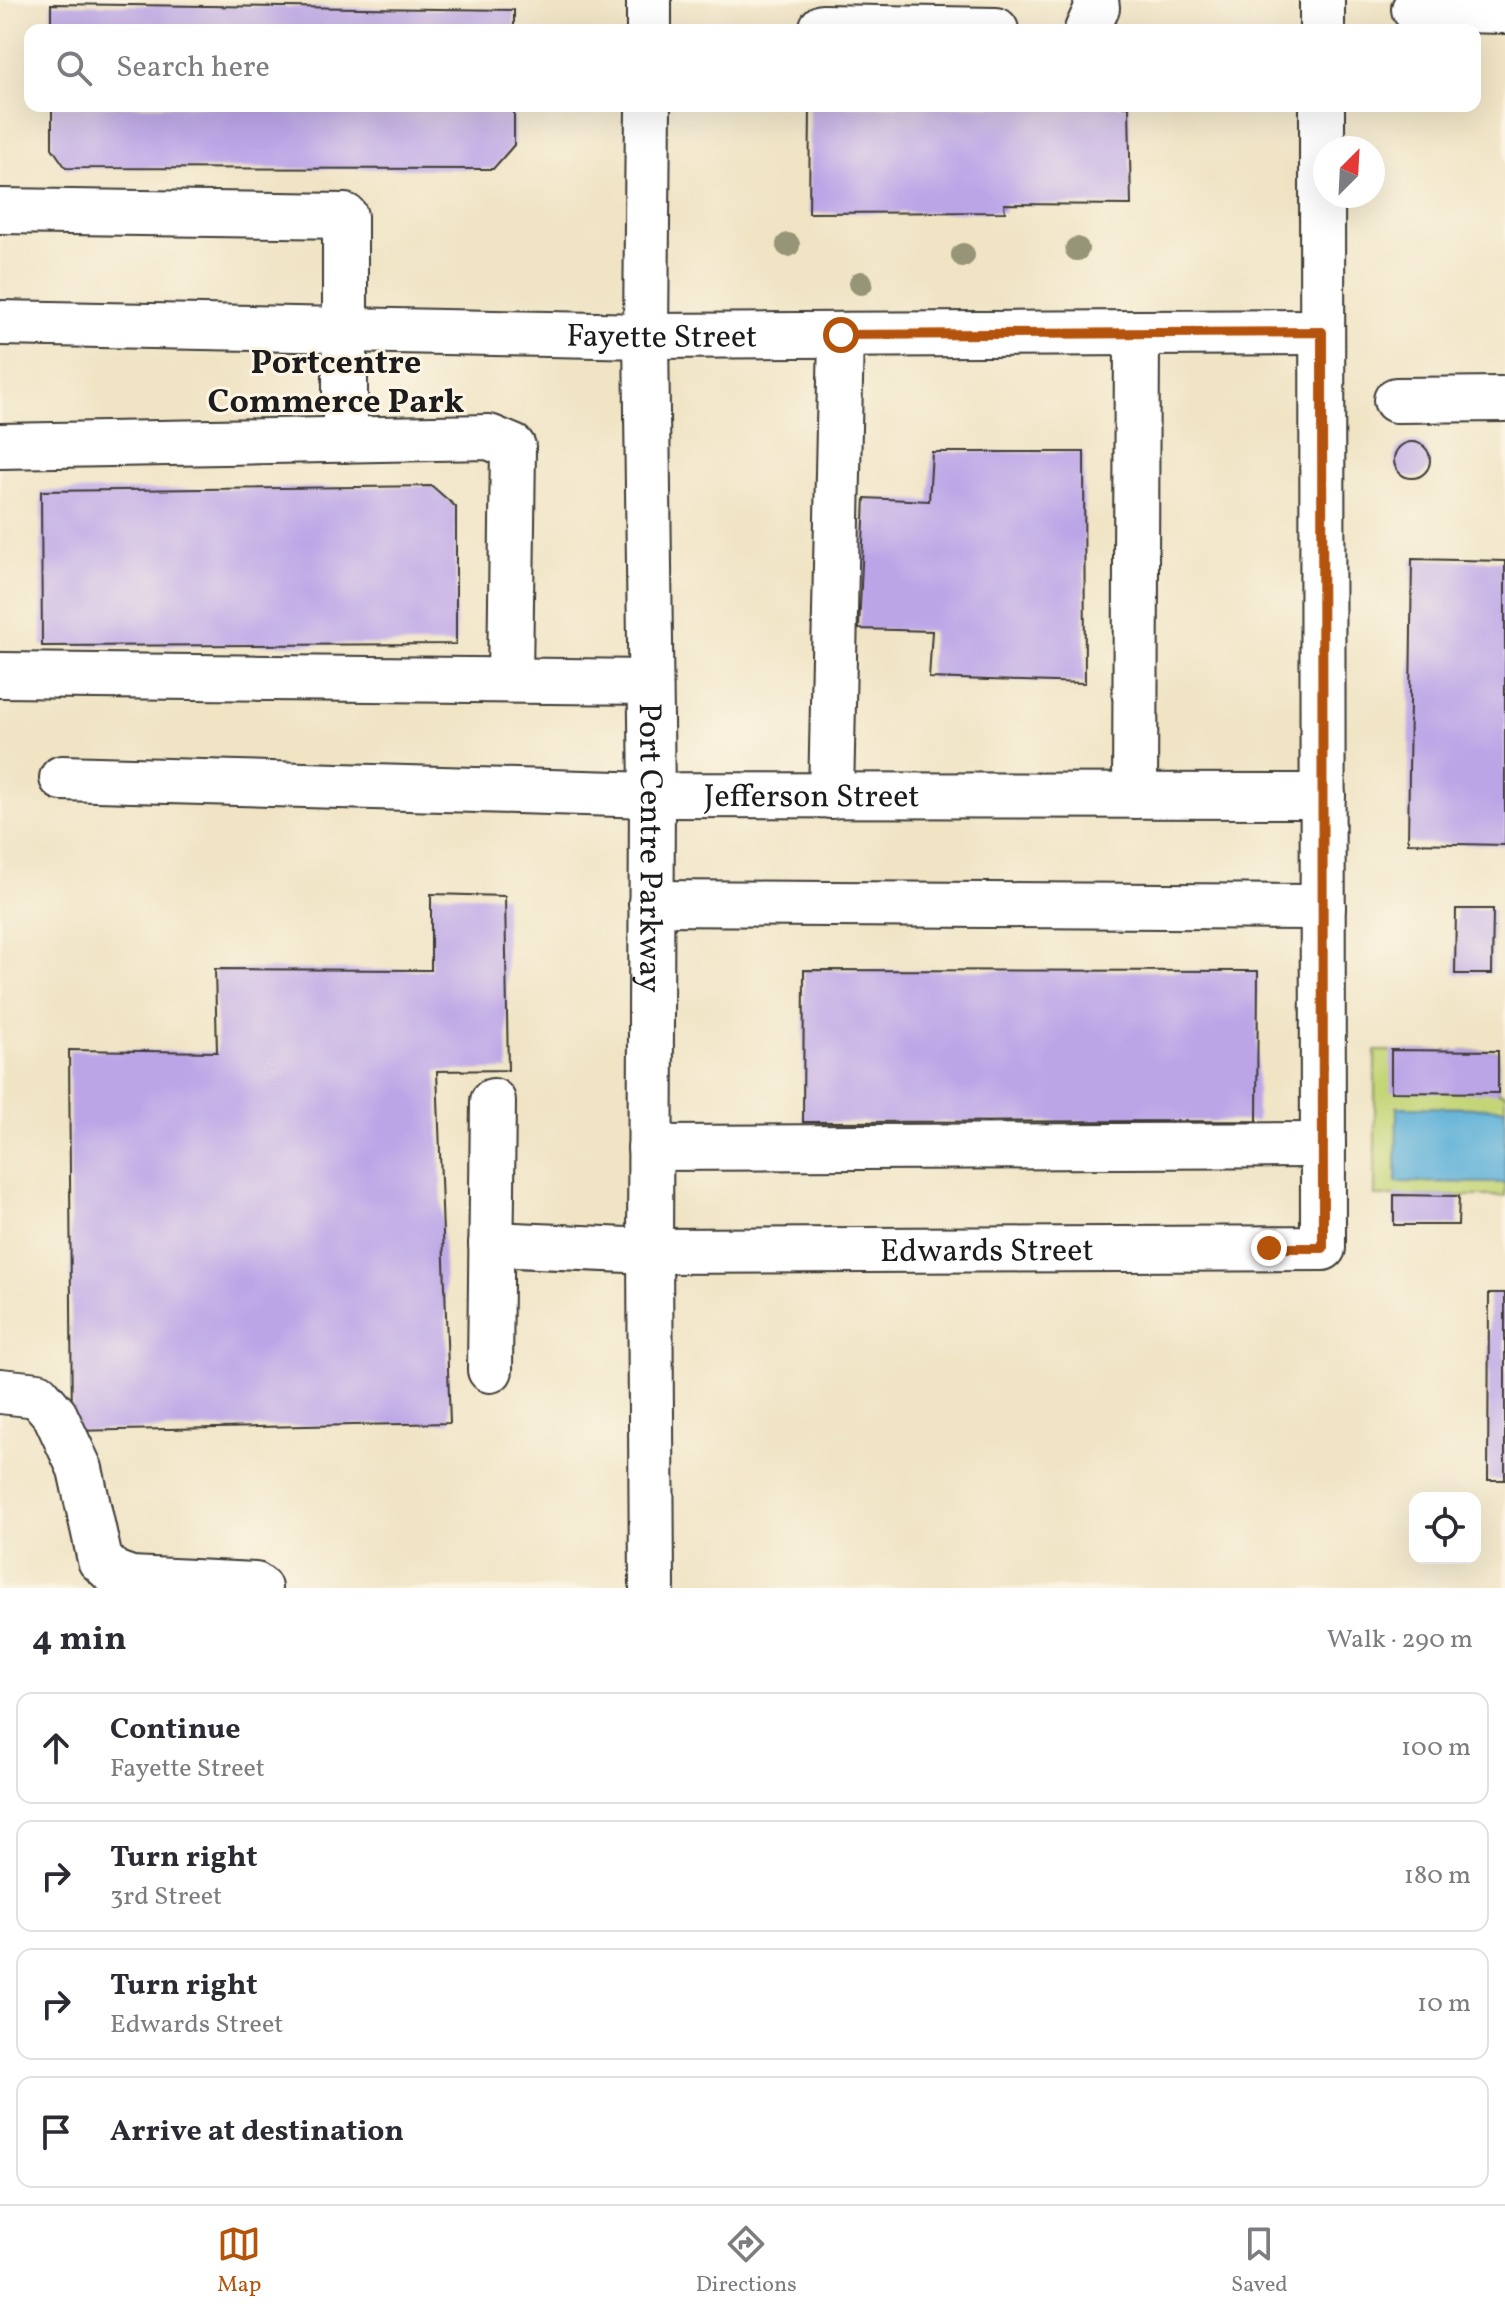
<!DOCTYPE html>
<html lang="en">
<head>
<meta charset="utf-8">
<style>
	body { margin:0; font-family:Vollkorn,serif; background:#f7f7f7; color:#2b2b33 }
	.controls { position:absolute; right:24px; bottom:24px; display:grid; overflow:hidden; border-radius:16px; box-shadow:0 8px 32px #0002 }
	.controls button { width:72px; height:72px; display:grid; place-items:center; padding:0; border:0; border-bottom:2px solid #e1e1e2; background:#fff; color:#2b2b33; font:40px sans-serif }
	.compass { position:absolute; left:1313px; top:136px; width:72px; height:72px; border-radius:50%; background:#fff; box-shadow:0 8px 32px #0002; rotate:24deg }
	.stop { position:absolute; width:24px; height:24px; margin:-18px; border:6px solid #b45309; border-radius:50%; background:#fff }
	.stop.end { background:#b45309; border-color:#fff; box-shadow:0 2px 8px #0008 }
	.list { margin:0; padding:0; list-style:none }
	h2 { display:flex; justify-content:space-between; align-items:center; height:104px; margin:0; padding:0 32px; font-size:34px }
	h2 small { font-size:26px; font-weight:400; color:#7c7c81 }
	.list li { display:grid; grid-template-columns:52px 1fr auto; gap:24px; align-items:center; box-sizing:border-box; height:112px; margin:0 16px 16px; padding:0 16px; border:2px solid #e1e1e2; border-radius:16px }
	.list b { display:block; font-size:30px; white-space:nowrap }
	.list p { margin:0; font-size:26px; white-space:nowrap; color:#7c7c81 }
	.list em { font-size:26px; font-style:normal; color:#7c7c81 }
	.icon { flex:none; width:44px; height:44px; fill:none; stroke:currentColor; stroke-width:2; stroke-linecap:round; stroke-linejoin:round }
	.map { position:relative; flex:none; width:1505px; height:1588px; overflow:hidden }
	.search { position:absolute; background:#fff; box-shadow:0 8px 32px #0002; left:24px; right:24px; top:24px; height:88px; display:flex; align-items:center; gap:20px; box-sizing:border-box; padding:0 28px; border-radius:16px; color:#7c7c81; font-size:30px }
	.sheet { height:616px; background:#fff }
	nav { display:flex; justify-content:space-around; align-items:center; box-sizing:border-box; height:112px; border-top:2px solid #e1e1e2; background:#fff; font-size:22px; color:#7c7c81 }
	nav a { display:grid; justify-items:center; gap:4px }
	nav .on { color:#b45309 }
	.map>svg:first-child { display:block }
</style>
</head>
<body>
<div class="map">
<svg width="1505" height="1588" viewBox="0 0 1505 1588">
	<rect width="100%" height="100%" fill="#fcf5e5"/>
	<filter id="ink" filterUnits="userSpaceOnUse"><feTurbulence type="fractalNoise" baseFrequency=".0125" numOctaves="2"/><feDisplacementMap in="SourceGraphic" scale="16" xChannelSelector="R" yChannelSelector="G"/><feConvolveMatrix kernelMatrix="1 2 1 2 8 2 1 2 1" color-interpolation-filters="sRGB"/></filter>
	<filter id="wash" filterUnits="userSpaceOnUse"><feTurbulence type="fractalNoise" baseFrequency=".006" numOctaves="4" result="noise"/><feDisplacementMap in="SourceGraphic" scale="32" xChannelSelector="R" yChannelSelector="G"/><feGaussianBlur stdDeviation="1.8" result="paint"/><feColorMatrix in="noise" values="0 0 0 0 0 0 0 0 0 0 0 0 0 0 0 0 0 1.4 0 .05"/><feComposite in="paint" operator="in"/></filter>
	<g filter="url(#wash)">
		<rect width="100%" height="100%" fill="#f0e4c5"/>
		<path fill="#c4d578" stroke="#70784a" stroke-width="2" d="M1375 1051H1498V1092L1505 1093V1196H1375Z"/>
		<path fill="#5db0d8" stroke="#3c667a" stroke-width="2" d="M1397 1107 1505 1108V1183L1396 1182Z"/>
		<g id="blocks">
			<g fill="#bca5e7">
				<path d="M51 4 514 10V30H51Z"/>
				<path d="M52 106H514V145L493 169 66 168 52 148Z"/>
				<path d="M810 106H1129L1131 205 1004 204 1005 212 809 213Z"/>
				<circle cx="1412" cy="460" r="18"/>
				<path d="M932 452H1084L1085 683 929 678 932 631 859 629 865 498 929 501Z"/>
				<path d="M432 486 456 507V644L42 646 41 491Z"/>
				<path d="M1412 559 1505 561V845L1408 843Z"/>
				<path d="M431 894 505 896 508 1070 437 1071 450 1423 72 1431 69 1050 217 1052 215 969 431 970Z"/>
				<path d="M1456 909H1493L1492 974H1455Z"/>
				<path d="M804 970 1258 971 1257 1121 803 1122Z"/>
				<path d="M1391 1050 1498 1051V1093L1391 1092Z"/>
				<path d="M1394 1195 1459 1196 1458 1225H1394Z"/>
				<path d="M1489 1293H1505V1480H1488Z"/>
			</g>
		</g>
	</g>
	<g filter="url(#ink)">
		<use href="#blocks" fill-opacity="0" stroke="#3c3a35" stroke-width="2"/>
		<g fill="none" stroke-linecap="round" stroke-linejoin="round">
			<defs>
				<g id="minor">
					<path d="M1322 0V30"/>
					<path d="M1414 9 1505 11"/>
					<path d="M822 27 996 30"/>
					<path d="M1087 30 1097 8 1096 0"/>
					<path d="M0 211 345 216V440"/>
					<path id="s1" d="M0 323 646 336 1322 332"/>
					<path d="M1396 400 1505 399"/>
					<path d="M0 446 489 437 513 447 510 680"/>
					<path d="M0 675 650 682"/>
					<path id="s2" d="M62 778 652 795 1323 796"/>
					<path d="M831 796 841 335"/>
					<path d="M1135 796 1137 333"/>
					<path d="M651 903 1323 907"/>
					<path d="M650 1148 1323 1145"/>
					<path id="s3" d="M491 1244 650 1251 1323 1248 1322 106"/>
					<path d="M490 1370 493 1101"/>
					<path d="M0 1391 38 1395 55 1415 80 1469 100 1560 114 1573 131 1579 255 1585 259 1588"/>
				</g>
				<g id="major">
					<path d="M649 30V0"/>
					<path id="s4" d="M648 106 646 336 652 795 650 1251 652 1588"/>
				</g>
			</defs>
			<use href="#minor" stroke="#3c3a35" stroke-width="48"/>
			<use href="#major" stroke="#3c3a35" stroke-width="48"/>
			<use href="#minor" stroke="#fff" stroke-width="44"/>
			<use href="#major" stroke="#fff" stroke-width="44"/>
		</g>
		<g fill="#979577">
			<circle cx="788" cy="245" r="12"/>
			<circle cx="1077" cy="249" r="12"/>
			<circle cx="963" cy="255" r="12"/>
			<circle cx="861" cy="283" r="12"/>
		</g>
	</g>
	<g fill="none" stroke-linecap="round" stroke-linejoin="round" filter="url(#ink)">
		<path stroke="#b45309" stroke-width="10" d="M841 335 1322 332 1323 1248H1269"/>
	</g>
	<g text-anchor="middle" stroke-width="6" stroke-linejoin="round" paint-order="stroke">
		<g font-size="32" fill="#1c1c1c" stroke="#fcf5e5">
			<text dy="11" stroke="none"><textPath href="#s1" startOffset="662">Fayette Street</textPath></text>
			<text dy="11" stroke="none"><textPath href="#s2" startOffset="750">Jefferson Street</textPath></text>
			<text dy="11" stroke="none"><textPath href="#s4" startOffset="742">Port Centre Parkway</textPath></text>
			<text dy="11" stroke="none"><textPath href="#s3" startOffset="496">Edwards Street</textPath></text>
		</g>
		<g font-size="34" font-weight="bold" fill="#1c1c1c" stroke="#fcf5e5">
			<text x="336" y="373">Portcentre<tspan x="336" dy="39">Commerce Park</tspan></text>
		</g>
	</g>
</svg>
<div class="controls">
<button><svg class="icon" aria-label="locate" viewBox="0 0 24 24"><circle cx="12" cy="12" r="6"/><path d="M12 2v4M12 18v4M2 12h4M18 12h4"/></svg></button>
</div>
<svg class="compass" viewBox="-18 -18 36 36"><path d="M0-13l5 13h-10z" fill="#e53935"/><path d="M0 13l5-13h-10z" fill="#7c7c81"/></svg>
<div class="stop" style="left:841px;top:335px"></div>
<div class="stop end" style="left:1269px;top:1248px"></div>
<div class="search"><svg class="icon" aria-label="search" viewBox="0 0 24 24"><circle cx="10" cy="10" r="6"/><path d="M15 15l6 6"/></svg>Search here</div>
</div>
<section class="sheet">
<h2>4 min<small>Walk · 290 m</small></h2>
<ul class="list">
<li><svg class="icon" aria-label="ahead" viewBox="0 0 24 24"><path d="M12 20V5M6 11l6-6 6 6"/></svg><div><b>Continue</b><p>Fayette Street</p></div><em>100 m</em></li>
<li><svg class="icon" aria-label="right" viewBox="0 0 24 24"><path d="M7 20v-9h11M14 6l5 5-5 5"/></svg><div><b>Turn right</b><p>3rd Street</p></div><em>180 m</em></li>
<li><svg class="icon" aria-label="right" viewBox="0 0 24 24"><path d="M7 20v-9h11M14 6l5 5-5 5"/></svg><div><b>Turn right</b><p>Edwards Street</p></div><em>10 m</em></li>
<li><svg class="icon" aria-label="arrive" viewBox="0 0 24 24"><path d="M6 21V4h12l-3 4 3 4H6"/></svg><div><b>Arrive at destination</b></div></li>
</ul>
</section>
<nav>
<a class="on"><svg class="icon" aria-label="map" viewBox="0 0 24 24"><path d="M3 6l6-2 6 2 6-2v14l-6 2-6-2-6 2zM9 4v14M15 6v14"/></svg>Map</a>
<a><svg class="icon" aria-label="directions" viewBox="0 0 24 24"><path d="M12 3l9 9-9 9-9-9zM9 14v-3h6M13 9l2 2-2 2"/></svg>Directions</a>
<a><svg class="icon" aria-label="saved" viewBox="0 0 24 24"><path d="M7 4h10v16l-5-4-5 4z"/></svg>Saved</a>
</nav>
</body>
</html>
